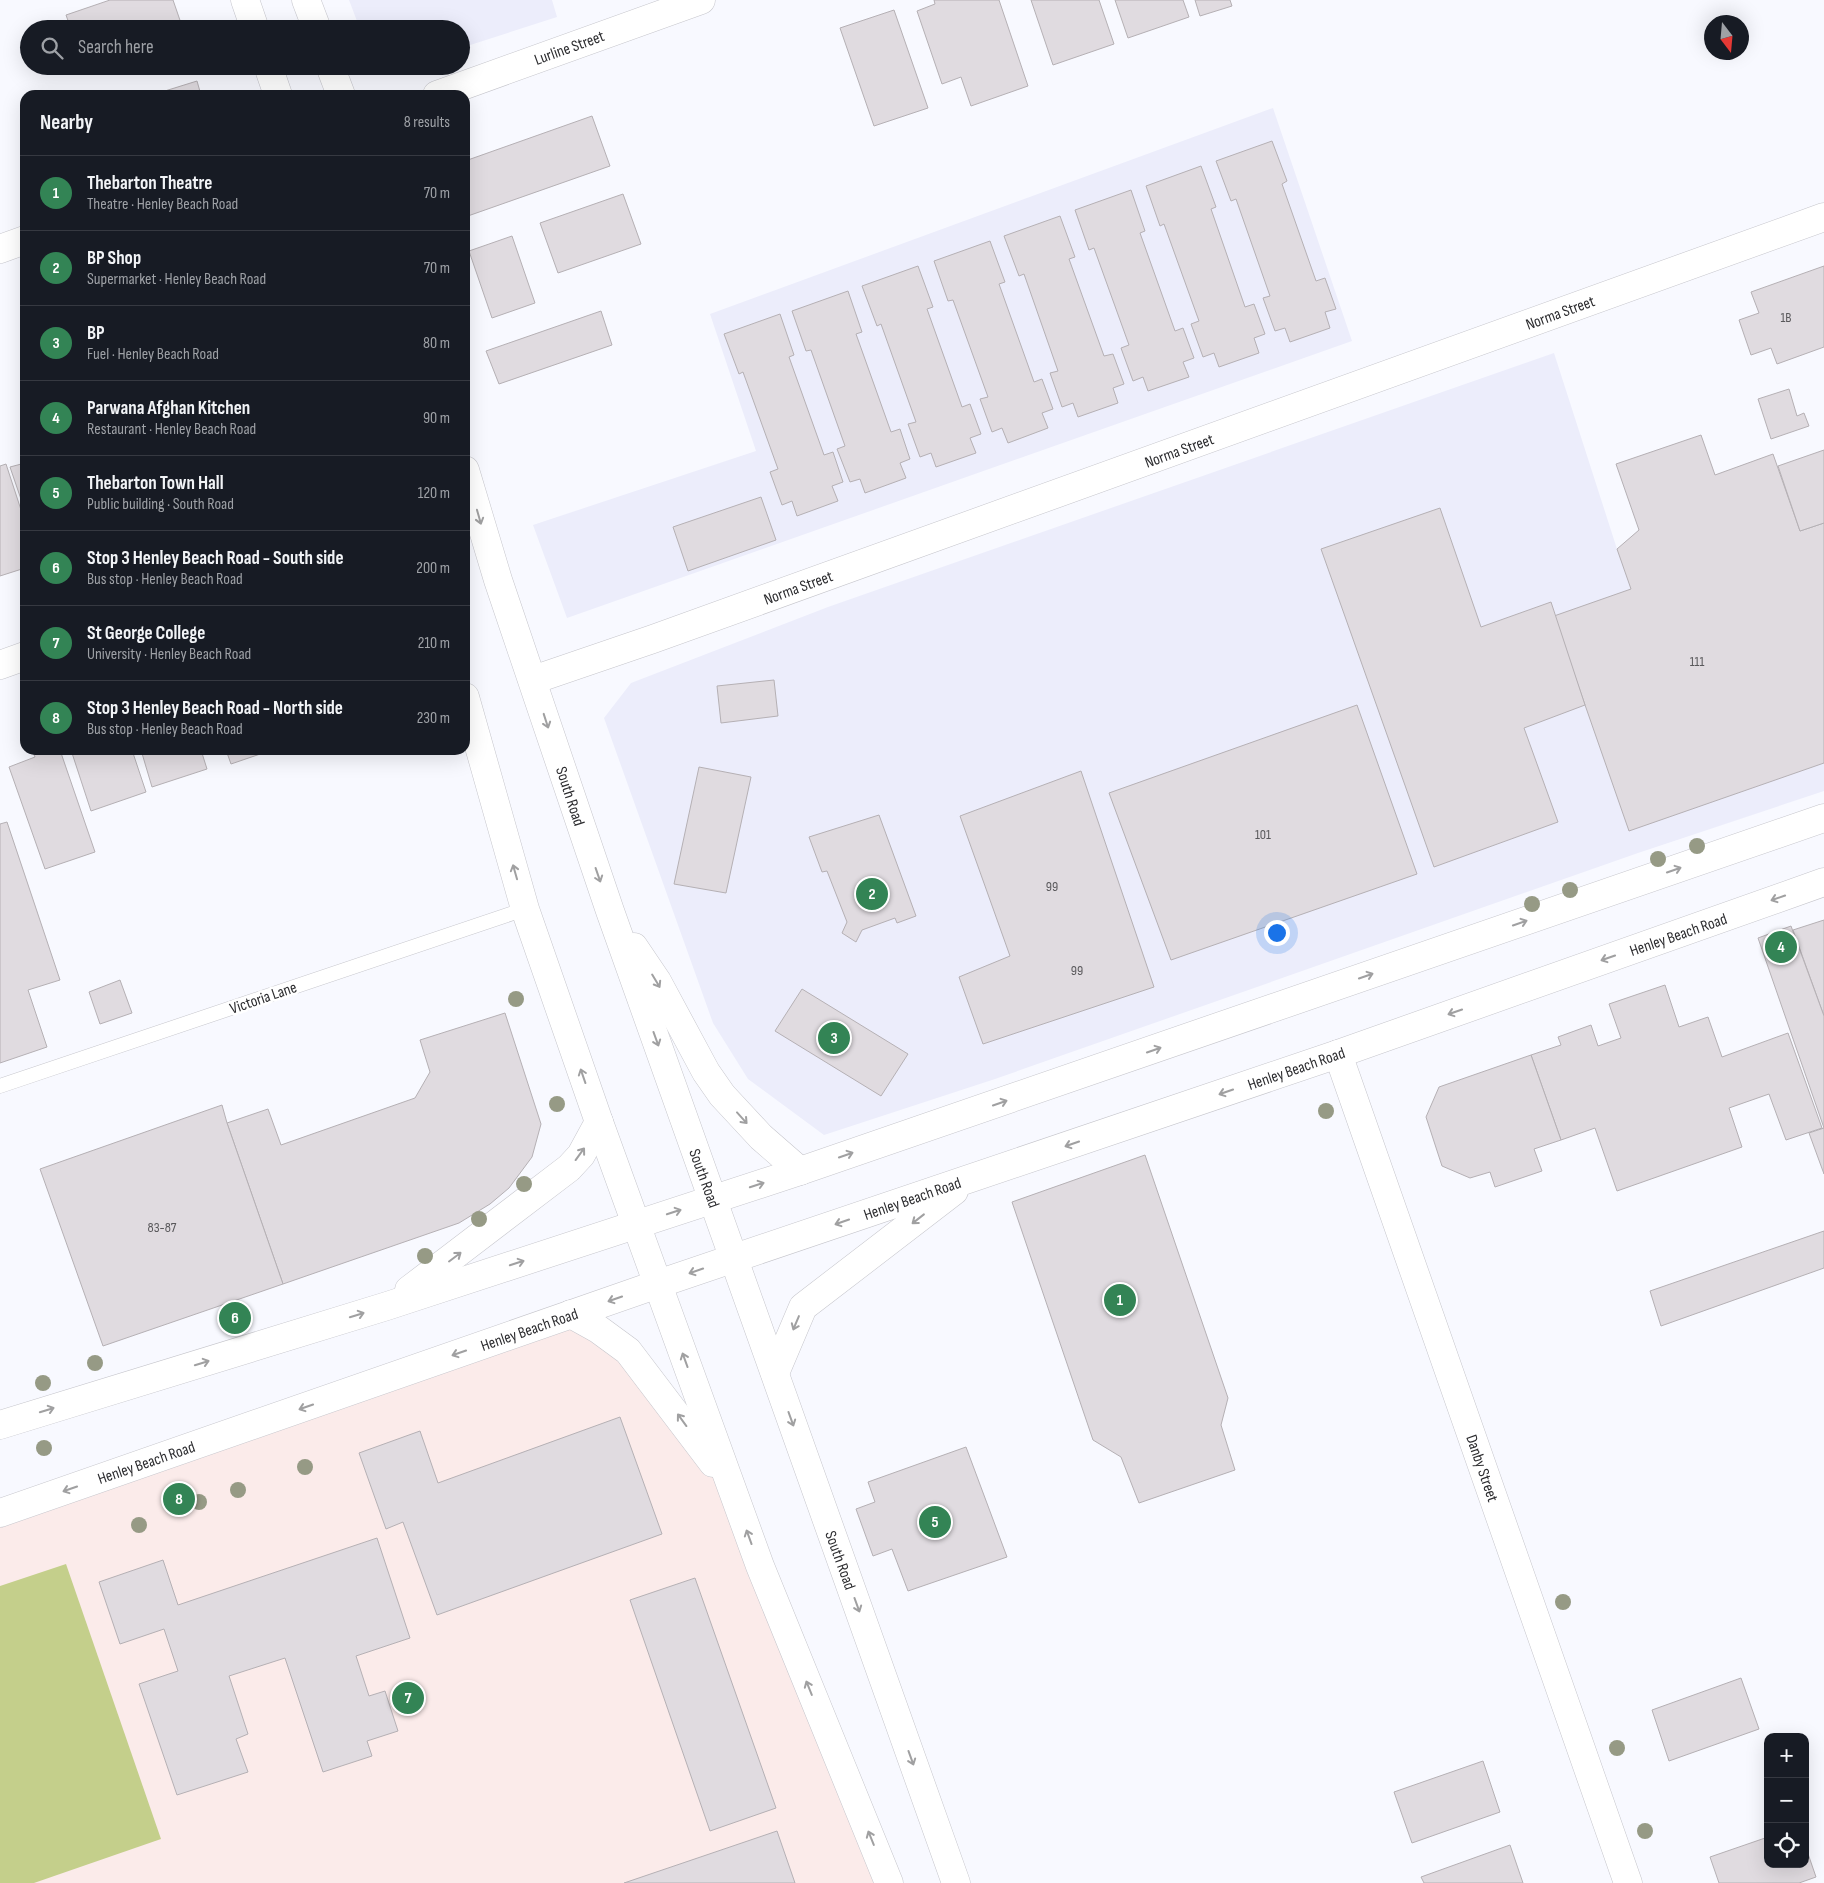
<!DOCTYPE html>
<html lang="en">
<head>
<meta charset="utf-8">
<style>
	body { margin:0; font-family:"Sofia Sans Condensed",sans-serif; background:#242831; color:#f1f3f6 }
	.controls { position:absolute; right:15px; bottom:15px; display:grid; overflow:hidden; border-radius:10px; box-shadow:0 5px 20px #0002 }
	.controls button { width:45px; height:45px; display:grid; place-items:center; padding:0; border:0; border-bottom:1px solid #363941; background:#171b24; color:#f1f3f6; font:25px sans-serif }
	.compass { position:absolute; left:1704px; top:15px; width:45px; height:45px; border-radius:50%; background:#171b24; box-shadow:0 5px 20px #0002; rotate:164deg }
	.you { position:absolute; left:1276px; top:932px; width:18px; height:18px; margin:-12px; border:4px solid #fff; border-radius:50%; background:#1a73e8; box-shadow:0 0 0 8px #1a73e833 }
	.badge { display:grid; place-items:center; width:32px; height:32px; border-radius:50%; background:#338455; color:#fff; font-size:16px; font-weight:700 }
	.pin { position:absolute; translate:-50% -50%; border:2px solid #fff; box-shadow:0 1px 5px #0006 }
	.list { margin:0; padding:0; list-style:none }
	h2 { display:flex; justify-content:space-between; align-items:center; height:65px; margin:0; padding:0 20px; font-size:21px }
	h2 small { font-size:16px; font-weight:400; color:#9ea1a6 }
	.list li { display:grid; grid-template-columns:32px 1fr auto; gap:15px; align-items:center; box-sizing:border-box; height:75px; padding:0 20px; border-top:1px solid #363941 }
	.list b { display:block; font-size:19px; white-space:nowrap }
	.list p { margin:0; font-size:16px; white-space:nowrap; color:#9ea1a6 }
	.list em { font-size:16px; font-style:normal; color:#9ea1a6 }
	.icon { flex:none; width:28px; height:28px; fill:none; stroke:currentColor; stroke-width:2; stroke-linecap:round; stroke-linejoin:round }
	.map { position:relative; flex:none; width:1824px; height:1883px; overflow:hidden }
	.search { position:absolute; background:#171b24; box-shadow:0 5px 20px #0002; left:20px; top:20px; width:450px; height:55px; display:flex; align-items:center; gap:12px; box-sizing:border-box; padding:0 18px; border-radius:28px; color:#9ea1a6; font-size:19px }
	.panel { position:absolute; background:#171b24; box-shadow:0 5px 20px #0002; left:20px; top:90px; width:450px; height:665px; border-radius:15px }
	.map>svg:first-child { display:block }
</style>
</head>
<body>
<div class="map">
<svg width="1824" height="1883" viewBox="0 0 1824 1883">
	<rect width="100%" height="100%" fill="#f8f9ff"/>
	<g fill="#ecedfb">
		<path d="M349 0H552L557 17 461 48V29H360Z"/>
		<path d="M1273 108 1352 341 567 618 533 525 756 451 710 314Z"/>
		<path d="M1554 353 1617 549 1639 530 1616 464 1701 435 1715 475 1773 454 1800 531 1824 523V791L1638 853 995 1079 824 1135 748 1079 713 1023 604 718 631 683 828 607Z"/>
	</g>
	<path fill="#fbebea" d="M571 1314 628 1351 731 1488 891 1883H0V1513Z"/>
	<path fill="#c4cf8b" d="M66 1564 161 1839 34 1883H0V1586Z"/>
	<g fill="#e0dbe0" stroke="#b5b0b4">
		<path d="M110 0H173L183 29H71L66 15Z"/>
		<path d="M934 0H999L1028 86 971 106 961 77 942 84 917 11 935 4Z"/>
		<path d="M1031 0H1099L1114 44 1053 65Z"/>
		<path d="M1115 0H1183L1189 17 1128 38Z"/>
		<path d="M1195 0H1230L1232 6 1200 16Z"/>
		<path d="M894 10 928 108 874 126 840 28Z"/>
		<path d="M197 81 201 95H152Z"/>
		<path d="M592 116 610 166 465 217V161Z"/>
		<path d="M1272 141 1287 181 1282 184 1316 281 1325 278 1336 309 1325 312 1330 328 1290 342 1285 328 1275 331 1263 298 1270 296 1236 199 1231 201 1216 161Z"/>
		<path d="M1201 166 1216 207 1211 209 1245 307 1254 304 1265 334 1254 338 1259 353 1219 367 1214 353 1203 357 1191 324 1199 321 1164 224 1160 226 1146 186Z"/>
		<path d="M1131 190 1145 231 1140 233 1175 331 1183 328 1194 358 1183 362 1189 377 1148 391 1143 377 1133 381 1121 348 1129 345 1094 248 1089 250 1075 210Z"/>
		<path d="M623 194 641 244 558 273 540 223Z"/>
		<path d="M1060 216 1075 257 1069 259 1104 356 1113 354 1124 384 1113 388 1118 403 1078 417 1073 403 1062 407 1050 373 1058 371 1024 274 1019 276 1004 236Z"/>
		<path d="M512 236 535 303 492 318 469 251Z"/>
		<path d="M990 241 1005 282 999 284 1034 382 1042 379 1053 409 1042 413 1048 428 1008 443 1002 428 992 432 980 399 988 397 953 300 948 301 934 261Z"/>
		<path d="M918 266 933 307 927 309 962 407 970 404 981 434 970 438 976 453 936 467 931 453 920 457 908 424 916 422 881 324 877 326 862 286Z"/>
		<path d="M1824 266V347L1777 364 1771 348 1751 355 1739 320 1759 313 1751 292Z"/>
		<path d="M848 291 862 332 856 334 891 432 900 429 910 459 900 463 906 478 865 493 860 479 850 482 837 449 845 446 811 350 806 351 792 311Z"/>
		<path d="M601 311 612 345 499 384 486 351Z"/>
		<path d="M780 314 794 355 789 357 824 455 833 452 843 482 832 486 838 501 797 516 792 501 782 505 770 472 778 469 743 372 739 374 724 334Z"/>
		<path d="M1789 389 1797 416 1804 413 1809 426 1771 439 1758 399Z"/>
		<path d="M1701 435 1715 475 1773 454 1800 531 1824 523V763L1629 831 1554 616 1631 589 1617 549 1639 530 1616 464Z"/>
		<path d="M1824 450V523L1800 531 1778 466Z"/>
		<path d="M25 463V511L10 467Z"/>
		<path d="M6 464 25 522V568L0 576V466Z"/>
		<path d="M761 497 776 540 688 571 673 527Z"/>
		<path d="M1440 508 1481 627 1551 602 1585 705 1524 728 1558 822 1434 867 1321 549Z"/>
		<path d="M774 680 778 716 721 723 717 686Z"/>
		<path d="M1357 705 1417 874 1171 960 1109 793Z"/>
		<path d="M32 750H60L95 852 45 869 9 767 35 757Z"/>
		<path d="M71 750H132L146 792 91 811Z"/>
		<path d="M141 750H201L207 769 152 787Z"/>
		<path d="M226 750H272L231 764Z"/>
		<path d="M699 767 751 777 726 893 674 884Z"/>
		<path d="M1081 771 1154 987 983 1044 959 977 1010 956 960 816Z"/>
		<path d="M879 815 916 916 897 923 895 918 862 930 856 942 842 933 847 922 827 871 822 872 809 837Z"/>
		<path d="M7 822 60 980 28 990 47 1047 0 1063V824Z"/>
		<path d="M1824 920V1016L1793 930Z"/>
		<path d="M1791 926 1824 1016V1128L1758 938Z"/>
		<path d="M120 980 132 1013 100 1024 89 992Z"/>
		<path d="M1665 985 1679 1027 1708 1017 1722 1057 1788 1033 1822 1128 1786 1140 1769 1094 1729 1108 1742 1147 1617 1191 1595 1128 1561 1140 1531 1055 1561 1045 1558 1037 1591 1025 1598 1046 1621 1038 1609 1004Z"/>
		<path d="M802 989 908 1054 881 1096 775 1031Z"/>
		<path d="M505 1013 541 1124 532 1157 509 1188 490 1204 459 1223 283 1284 227 1123 268 1109 281 1145 415 1098 430 1072 420 1040Z"/>
		<path d="M1531 1055 1561 1140 1534 1149 1542 1171 1495 1187 1490 1172 1470 1178 1442 1166 1426 1117 1439 1087Z"/>
		<path d="M222 1105 227 1123 283 1284 103 1346 40 1169Z"/>
		<path d="M1824 1128V1174L1809 1133Z"/>
		<path d="M1145 1155 1228 1398 1221 1425 1235 1470 1139 1503 1121 1457 1093 1440 1012 1202Z"/>
		<path d="M1824 1231V1268L1661 1326 1650 1291Z"/>
		<path d="M620 1417 662 1534 437 1615 403 1522 386 1529 359 1453 420 1431 438 1483Z"/>
		<path d="M966 1447 1007 1557 908 1591 892 1549 873 1556 856 1509 875 1502 868 1482Z"/>
		<path d="M377 1538 410 1638 356 1656 369 1696 385 1691 398 1731 367 1741 372 1756 323 1772 285 1658 229 1676 248 1734 236 1739 248 1772 177 1795 139 1684 178 1671 164 1629 120 1644 99 1582 163 1560 178 1605Z"/>
		<path d="M695 1578 776 1808 710 1831 630 1600Z"/>
		<path d="M1741 1678 1759 1729 1669 1761 1652 1710Z"/>
		<path d="M1483 1761 1500 1812 1412 1843 1394 1792Z"/>
		<path d="M777 1831 795 1883H624Z"/>
		<path d="M1768 1837V1864H1805V1845L1816 1877 1799 1883H1719L1710 1857Z"/>
		<path d="M1510 1845 1523 1883H1424L1421 1877Z"/>
	</g>
	<g fill="none" stroke-linecap="round" stroke-linejoin="round">
		<defs>
			<path id="service" d="M0 1086 525 909"/>
			<g id="minor">
				<path d="M437 95 701 0"/>
				<path d="M0 249 25 240"/>
				<path d="M0 665 25 656"/>
				<path d="M533 680 653 639 1824 217"/>
				<path d="M1338 1054 1628 1883"/>
			</g>
			<g id="secondary">
				<path d="M409 1290 569 1168 581 1155 599 1122"/>
				<path d="M775 1373 803 1307 954 1191"/>
				<path d="M0 1425 387 1306 800 1171 1824 818"/>
				<path d="M0 1513 658 1284 1338 1054 1824 882"/>
			</g>
			<g id="trunk">
				<path d="M245 0 255 29"/>
				<path d="M306 0 317 29"/>
				<path d="M268 66 278 95"/>
				<path d="M330 66 341 95"/>
				<path d="M465 470 498 580 610 911 956 1883"/>
				<path d="M465 697 525 909 599 1122 760 1566 889 1883"/>
				<path d="M634 947 657 981 706 1072 722 1095 761 1137 800 1171"/>
				<path d="M571 1314 598 1329 628 1351 713 1463"/>
			</g>
		</defs>
		<use href="#service" stroke="#c6c6cc" stroke-width="15"/>
		<use href="#minor" stroke="#c6c6cc" stroke-width="29"/>
		<use href="#secondary" stroke="#c6c6cc" stroke-width="29"/>
		<use href="#trunk" stroke="#c6c6cc" stroke-width="29"/>
		<use href="#service" stroke="#fff" stroke-width="14"/>
		<use href="#minor" stroke="#fff" stroke-width="28"/>
		<use href="#secondary" stroke="#fff" stroke-width="28"/>
		<use href="#trunk" stroke="#fff" stroke-width="28"/>
	</g>
	<g fill="#969a85">
		<circle cx="1697" cy="846" r="8"/>
		<circle cx="1658" cy="859" r="8"/>
		<circle cx="1570" cy="890" r="8"/>
		<circle cx="1532" cy="904" r="8"/>
		<circle cx="516" cy="999" r="8"/>
		<circle cx="557" cy="1104" r="8"/>
		<circle cx="1326" cy="1111" r="8"/>
		<circle cx="524" cy="1184" r="8"/>
		<circle cx="479" cy="1219" r="8"/>
		<circle cx="425" cy="1256" r="8"/>
		<circle cx="95" cy="1363" r="8"/>
		<circle cx="43" cy="1383" r="8"/>
		<circle cx="44" cy="1448" r="8"/>
		<circle cx="305" cy="1467" r="8"/>
		<circle cx="238" cy="1490" r="8"/>
		<circle cx="199" cy="1502" r="8"/>
		<circle cx="139" cy="1525" r="8"/>
		<circle cx="1563" cy="1602" r="8"/>
		<circle cx="1617" cy="1748" r="8"/>
		<circle cx="1645" cy="1831" r="8"/>
	</g>
	<defs><path id="oneway-shaft" d="M-6 0H5M1.5-3L5.5 0L1.5 3" fill="none" stroke-width="1.6" stroke-linecap="round" stroke-linejoin="round" transform="scale(1.25)"/></defs>
	<g stroke="#a0a0a1">
		<use href="#oneway-shaft" transform="translate(479 517) rotate(74)"/>
		<use href="#oneway-shaft" transform="translate(546 721) rotate(72)"/>
		<use href="#oneway-shaft" transform="translate(1674 870) rotate(-19)"/>
		<use href="#oneway-shaft" transform="translate(515 872) rotate(-106)"/>
		<use href="#oneway-shaft" transform="translate(598 875) rotate(71)"/>
		<use href="#oneway-shaft" transform="translate(1778 898) rotate(161)"/>
		<use href="#oneway-shaft" transform="translate(1520 923) rotate(-19)"/>
		<use href="#oneway-shaft" transform="translate(1608 958) rotate(161)"/>
		<use href="#oneway-shaft" transform="translate(1366 976) rotate(-19)"/>
		<use href="#oneway-shaft" transform="translate(656 981) rotate(59)"/>
		<use href="#oneway-shaft" transform="translate(1455 1012) rotate(161)"/>
		<use href="#oneway-shaft" transform="translate(656 1039) rotate(70)"/>
		<use href="#oneway-shaft" transform="translate(1154 1050) rotate(-19)"/>
		<use href="#oneway-shaft" transform="translate(583 1076) rotate(-109)"/>
		<use href="#oneway-shaft" transform="translate(1226 1092) rotate(161)"/>
		<use href="#oneway-shaft" transform="translate(1000 1103) rotate(-19)"/>
		<use href="#oneway-shaft" transform="translate(742 1118) rotate(48)"/>
		<use href="#oneway-shaft" transform="translate(1072 1144) rotate(161)"/>
		<use href="#oneway-shaft" transform="translate(580 1154) rotate(-54)"/>
		<use href="#oneway-shaft" transform="translate(846 1155) rotate(-19)"/>
		<use href="#oneway-shaft" transform="translate(757 1185) rotate(-18)"/>
		<use href="#oneway-shaft" transform="translate(674 1212) rotate(-18)"/>
		<use href="#oneway-shaft" transform="translate(918 1219) rotate(142)"/>
		<use href="#oneway-shaft" transform="translate(842 1222) rotate(161)"/>
		<use href="#oneway-shaft" transform="translate(455 1257) rotate(-37)"/>
		<use href="#oneway-shaft" transform="translate(517 1263) rotate(-18)"/>
		<use href="#oneway-shaft" transform="translate(696 1271) rotate(161)"/>
		<use href="#oneway-shaft" transform="translate(615 1299) rotate(161)"/>
		<use href="#oneway-shaft" transform="translate(357 1315) rotate(-17)"/>
		<use href="#oneway-shaft" transform="translate(796 1323) rotate(113)"/>
		<use href="#oneway-shaft" transform="translate(459 1353) rotate(161)"/>
		<use href="#oneway-shaft" transform="translate(685 1360) rotate(-110)"/>
		<use href="#oneway-shaft" transform="translate(202 1363) rotate(-17)"/>
		<use href="#oneway-shaft" transform="translate(306 1407) rotate(161)"/>
		<use href="#oneway-shaft" transform="translate(47 1410) rotate(-17)"/>
		<use href="#oneway-shaft" transform="translate(791 1419) rotate(70)"/>
		<use href="#oneway-shaft" transform="translate(682 1420) rotate(-126)"/>
		<use href="#oneway-shaft" transform="translate(70 1489) rotate(161)"/>
		<use href="#oneway-shaft" transform="translate(749 1537) rotate(-110)"/>
		<use href="#oneway-shaft" transform="translate(857 1605) rotate(70)"/>
		<use href="#oneway-shaft" transform="translate(809 1688) rotate(-112)"/>
		<use href="#oneway-shaft" transform="translate(911 1758) rotate(70)"/>
		<use href="#oneway-shaft" transform="translate(871 1838) rotate(-112)"/>
	</g>
	<g text-anchor="middle" stroke-width="5" stroke-linejoin="round" paint-order="stroke">
		<g font-size="14" fill="#59585b">
			<text x="1786" y="322">1B</text>
			<text x="1697" y="666">111</text>
			<text x="1263" y="839">101</text>
			<text x="1052" y="891">99</text>
			<text x="1077" y="975">99</text>
			<text x="162" y="1232">83-87</text>
		</g>
		<g font-size="16" fill="#2c2c2f" stroke="#fff">
			<text transform="translate(569 47) rotate(-20)" y="6">Lurline Street</text>
			<text transform="translate(1560 312) rotate(-20)" y="6">Norma Street</text>
			<text transform="translate(1179 450) rotate(-20)" y="6">Norma Street</text>
			<text transform="translate(798 587) rotate(-20)" y="6">Norma Street</text>
			<text transform="translate(571 796) rotate(72)" y="6">South Road</text>
			<text transform="translate(1678 934) rotate(-19)" y="6">Henley Beach Road</text>
			<text transform="translate(263 997) rotate(-19)" y="6">Victoria Lane</text>
			<text transform="translate(1296 1068) rotate(-19)" y="6">Henley Beach Road</text>
			<text transform="translate(705 1178) rotate(70)" y="6">South Road</text>
			<text transform="translate(912 1198) rotate(-19)" y="6">Henley Beach Road</text>
			<text transform="translate(529 1329) rotate(-19)" y="6">Henley Beach Road</text>
			<text transform="translate(146 1462) rotate(-19)" y="6">Henley Beach Road</text>
			<text transform="translate(1483 1468) rotate(71)" y="6">Danby Street</text>
			<text transform="translate(841 1560) rotate(70)" y="6">South Road</text>
		</g>
	</g>
</svg>
<div class="controls">
<button>+</button>
<button>−</button>
<button><svg class="icon" aria-label="locate" viewBox="0 0 24 24"><circle cx="12" cy="12" r="6"/><path d="M12 2v4M12 18v4M2 12h4M18 12h4"/></svg></button>
</div>
<svg class="compass" viewBox="-18 -18 36 36"><path d="M0-13l5 13h-10z" fill="#e53935"/><path d="M0 13l5-13h-10z" fill="#9ea1a6"/></svg>
<div class="you"></div>
<div class="pin badge" style="left:1120px;top:1300px">1</div>
<div class="pin badge" style="left:872px;top:894px">2</div>
<div class="pin badge" style="left:834px;top:1038px">3</div>
<div class="pin badge" style="left:1781px;top:947px">4</div>
<div class="pin badge" style="left:935px;top:1522px">5</div>
<div class="pin badge" style="left:235px;top:1318px">6</div>
<div class="pin badge" style="left:408px;top:1698px">7</div>
<div class="pin badge" style="left:179px;top:1499px">8</div>
<div class="search"><svg class="icon" aria-label="search" viewBox="0 0 24 24"><circle cx="10" cy="10" r="6"/><path d="M15 15l6 6"/></svg>Search here</div>
<section class="panel">
<h2>Nearby<small>8 results</small></h2>
<ul class="list">
<li><span class="badge">1</span><div><b>Thebarton Theatre</b><p>Theatre · Henley Beach Road</p></div><em>70 m</em></li>
<li><span class="badge">2</span><div><b>BP Shop</b><p>Supermarket · Henley Beach Road</p></div><em>70 m</em></li>
<li><span class="badge">3</span><div><b>BP</b><p>Fuel · Henley Beach Road</p></div><em>80 m</em></li>
<li><span class="badge">4</span><div><b>Parwana Afghan Kitchen</b><p>Restaurant · Henley Beach Road</p></div><em>90 m</em></li>
<li><span class="badge">5</span><div><b>Thebarton Town Hall</b><p>Public building · South Road</p></div><em>120 m</em></li>
<li><span class="badge">6</span><div><b>Stop 3 Henley Beach Road - South side</b><p>Bus stop · Henley Beach Road</p></div><em>200 m</em></li>
<li><span class="badge">7</span><div><b>St George College</b><p>University · Henley Beach Road</p></div><em>210 m</em></li>
<li><span class="badge">8</span><div><b>Stop 3 Henley Beach Road - North side</b><p>Bus stop · Henley Beach Road</p></div><em>230 m</em></li>
</ul>
</section>
</div>
</body>
</html>
